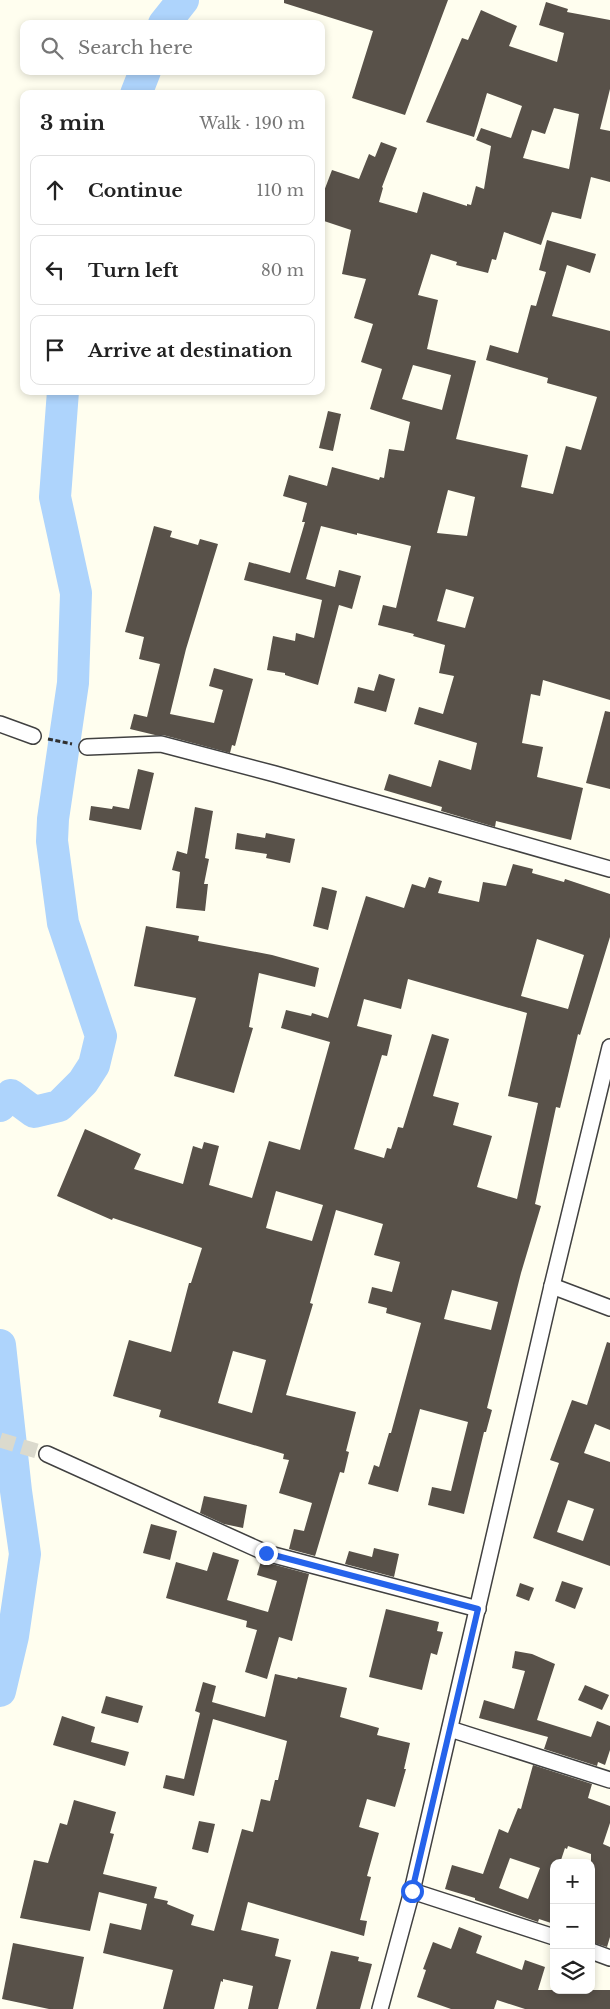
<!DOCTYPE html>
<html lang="en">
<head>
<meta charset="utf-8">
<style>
	body { margin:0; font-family:"Libre Baskerville",serif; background:#f6f6f6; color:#222 }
	.controls { position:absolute; right:15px; bottom:15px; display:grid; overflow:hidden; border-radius:10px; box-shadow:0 2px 8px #0003 }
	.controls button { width:45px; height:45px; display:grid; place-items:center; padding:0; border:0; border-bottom:1px solid #e0e0e0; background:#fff; color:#222; font:25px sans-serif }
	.stop { position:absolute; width:15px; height:15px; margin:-11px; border:4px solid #2563eb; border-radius:50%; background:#fff }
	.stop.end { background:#2563eb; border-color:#fff; box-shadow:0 1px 5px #0008 }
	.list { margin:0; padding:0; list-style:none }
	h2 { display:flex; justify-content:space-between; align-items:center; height:65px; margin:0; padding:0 20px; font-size:21px }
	h2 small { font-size:16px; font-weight:400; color:#767676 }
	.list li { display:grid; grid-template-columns:32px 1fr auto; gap:15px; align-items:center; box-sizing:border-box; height:70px; margin:0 10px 10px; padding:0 10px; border:1px solid #e0e0e0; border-radius:10px }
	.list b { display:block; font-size:19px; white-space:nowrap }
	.list em { font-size:16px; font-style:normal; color:#767676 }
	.icon { flex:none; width:28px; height:28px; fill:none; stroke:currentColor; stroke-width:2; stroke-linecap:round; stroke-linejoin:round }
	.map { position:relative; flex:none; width:610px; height:2009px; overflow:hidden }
	.search { position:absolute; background:#fff; box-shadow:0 2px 8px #0003; left:20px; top:20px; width:305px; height:55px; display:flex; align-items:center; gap:12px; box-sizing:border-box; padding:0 18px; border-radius:10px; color:#767676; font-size:19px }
	.panel { position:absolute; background:#fff; box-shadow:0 2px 8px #0003; left:20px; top:90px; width:305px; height:305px; border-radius:10px }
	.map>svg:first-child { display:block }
</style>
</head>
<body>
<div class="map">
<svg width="610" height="2009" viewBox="0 0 610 2009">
	<rect width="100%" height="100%" fill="#fffeef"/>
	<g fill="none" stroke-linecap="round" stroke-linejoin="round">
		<g stroke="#aed4fc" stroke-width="32">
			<path d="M164 24 183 0"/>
			<path d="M136 94 145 71"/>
			<path d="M0 1106 11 1095 34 1112 59 1106 83 1082 94 1065 101 1036 63 923 52 841 53 819 73 683 76 593 55 497 63 391"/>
			<path d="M0 1345 16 1491 25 1554 13 1636 0 1691"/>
		</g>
	</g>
	<g fill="#585149" fill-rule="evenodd">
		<path d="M284 0H448L405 115 352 98 373 31 284 3Z"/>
		<path d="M546 2 568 9 567 12 610 20V89L600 129 610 131V182L591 177 581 219 552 212 541 245 504 232 496 260 492 259 488 273 456 265 457 262 431 254 418 295 438 300 427 349 476 361 456 439 528 455 521 487 553 494 566 446 581 450 597 397 547 383 548 378 486 360 490 345 518 353 531 305 536 306 546 272 539 270 547 240 596 254 590 273 567 265 552 316 610 331V700L543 680 540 696 531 694 522 743 543 747 537 777 583 788 571 840 496 821 495 827 441 811 442 807 384 790 389 774 431 787 439 760 471 770 477 743 414 724 419 707 443 714 454 676 439 673 445 645 413 636 414 634 378 625 383 605 396 608 411 546 357 533V535L321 526 306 579 335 587 339 570 361 576 352 609 339 605 318 685 285 675V673L267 670 273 636 295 641 296 633 314 638 322 600 244 580 249 562 290 573 305 522H302L307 503 283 496 289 475 327 486 332 467 379 480 380 477 384 478 389 449 404 451 410 422 370 409 382 369 361 362 373 324 354 318 366 279 342 274 351 230 321 220V199L332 170 359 179 369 154 375 157 381 142 397 148 382 187 383 188 379 202 417 213 423 192 467 206V204L471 205 476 186 484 189 491 146 476 140 481 128 511 138 522 106 487 93 474 137 426 122 462 38 468 40 481 10 517 26 509 46 557 62 564 33 539 25ZM554 108 579 114 569 169 523 158 532 130 545 134ZM413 365 451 375 442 410 402 399ZM448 490 475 497 467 536 437 533ZM446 589 474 597 465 628 437 621Z"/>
		<path d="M328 411 341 414 333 451 319 448Z"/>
		<path d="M154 526 172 531 170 537 198 545 200 539 218 544 186 649 170 714 214 723 223 690 209 686 214 668 253 679 235 746 232 745 230 753 163 735H155L130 729 134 714 147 717 160 664 139 659 144 637 125 632Z"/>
		<path d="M379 674 395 679 386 712 354 703 358 687 374 691Z"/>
		<path d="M605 711 610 712V789L586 783Z"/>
		<path d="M138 769 154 773 141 830 89 820 91 806 112 809 113 806 129 809Z"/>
		<path d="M195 807 213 811 205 858 209 859 204 884H208L205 911 176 908 180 872 172 870 177 851 187 854Z"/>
		<path d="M237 833 265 838 266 833 295 839 290 863 266 858 267 854 235 849Z"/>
		<path d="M513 864 533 869 532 873 564 882 565 879 610 894V937L580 1035 578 1034 560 1108 556 1107 535 1204 541 1206 521 1273 487 1408 492 1410 486 1432H484L464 1514 428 1505 432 1487 451 1491 468 1422 420 1409 398 1492 368 1484 374 1465 379 1467 389 1433H391L421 1323 386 1313 387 1308 368 1303 372 1287 392 1292 400 1262 374 1255 383 1224 336 1210 310 1303 313 1304 286 1395 356 1412 346 1451 349 1452 344 1473 340 1472 316 1553 315 1556 289 1549 294 1529 304 1531 312 1503 279 1493 289 1460 283 1459 284 1454 159 1417 161 1410 113 1396 129 1340 171 1352 189 1283H191L202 1248 113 1218 112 1220 57 1196 85 1129 141 1154 134 1169 183 1184 193 1146 202 1149 204 1142 219 1146 209 1185 252 1198 269 1141 300 1150 330 1042 281 1028 286 1010 311 1016 312 1013 328 1018 366 896 404 908 412 884 425 888 429 877 442 881 438 893 479 902 483 882 506 886ZM537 939 584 955 568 1009 521 996ZM408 979 527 1013 508 1096 538 1103 517 1199 477 1187 492 1136 453 1125 459 1103 433 1096 449 1039 432 1034 403 1128 398 1127 391 1149 387 1148 384 1158 354 1149 382 1055 387 1056 392 1035 357 1026 364 999 401 1009ZM276 1191 323 1205 312 1241 266 1228ZM452 1290 498 1302 491 1330 444 1319ZM233 1351 266 1360 252 1413 218 1403Z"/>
		<path d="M322 887 337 891 328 930 313 926Z"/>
		<path d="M146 926 199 936 198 941 272 955 319 968 315 987 259 973 249 1027 253 1028 234 1093 174 1076 196 998 134 986Z"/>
		<path d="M607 1342 610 1343V1430L595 1424 584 1453 610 1462V1566L533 1538 559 1463 550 1460 572 1400 587 1405ZM568 1500 594 1509 583 1541 557 1532Z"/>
		<path d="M204 1496 247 1505 243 1528 224 1524 200 1513Z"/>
		<path d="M151 1524 177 1531 170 1560 143 1553Z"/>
		<path d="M374 1548 399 1554 394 1577 345 1564 349 1551 372 1557Z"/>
		<path d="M213 1552 239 1560 227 1600 268 1612 277 1581 257 1575 261 1561 309 1574 292 1641 279 1637 267 1679 245 1672 257 1630 246 1627 247 1621 166 1598 176 1562 207 1571Z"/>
		<path d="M562 1581 583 1588 575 1609 555 1601Z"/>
		<path d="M520 1583 534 1588 529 1601 516 1596Z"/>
		<path d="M386 1609 439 1622 437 1631 443 1632 437 1655 431 1653 422 1690 369 1677Z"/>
		<path d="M515 1651 532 1654 555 1664 537 1720 591 1737 597 1721 610 1726V1750L605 1765 598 1762 597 1766 544 1749 548 1737 479 1718 484 1700 514 1709 525 1671 512 1668Z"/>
		<path d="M275 1674 297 1679 298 1677 347 1688 340 1717 379 1728 377 1735 410 1743 404 1769H406L395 1807 367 1799 359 1827 379 1833 367 1876 371 1877 360 1920 367 1921 364 1936 248 1902 241 1930 279 1939 275 1956 291 1960 278 2009H248L253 1986 223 1979V1982L221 1981 214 2009H163L173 1970 103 1953 110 1923 141 1930 147 1904 99 1892 90 1931 20 1918 34 1860 48 1863 60 1823 67 1825 74 1800 116 1812 110 1833 114 1834 103 1874 157 1887 154 1898 168 1901 167 1904 194 1915 191 1925 214 1931 242 1829 253 1832 261 1799 270 1801 275 1780H278L287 1741 213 1719 194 1796 163 1788 166 1775 184 1779 200 1713 195 1711 203 1682 216 1686 212 1702 265 1717Z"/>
		<path d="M585 1685 609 1695 602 1710 578 1700Z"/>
		<path d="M106 1696 143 1706 138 1723 101 1713Z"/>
		<path d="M62 1716 95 1727 91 1742 129 1752 125 1766 53 1745Z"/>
		<path d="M533 1765 592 1784 588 1798 610 1806V1823L603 1844 610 1847V1937L607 1947 591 1942V1854L568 1846 567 1849 565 1848 560 1863H554V1924L539 1919 538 1922 521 1916 475 1900V1898L445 1889 452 1865 483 1874 499 1829 508 1833 518 1808 521 1809ZM510 1858 540 1868 528 1899 499 1888Z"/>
		<path d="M199 1821 215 1824 208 1853 192 1849Z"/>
		<path d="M459 1927 482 1936 476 1953 522 1970 525 1960 545 1967 538 1990H610V2009H525L497 2000 494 2009H451L417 1997 426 1970 423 1969 433 1942 451 1949Z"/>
		<path d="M13 1943 84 1957 73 2009H49L2 1999Z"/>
		<path d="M331 1951 359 1957 358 1961 372 1964 360 2009H316Z"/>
	</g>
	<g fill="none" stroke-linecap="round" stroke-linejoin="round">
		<path stroke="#dbdacd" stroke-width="15" stroke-dasharray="15 8" stroke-linecap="butt" d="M0 1440 47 1454"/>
		<defs>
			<g id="street">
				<path d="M0 724 33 736"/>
				<path d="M87 747 161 744 275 774 610 869"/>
				<path d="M552 1286 610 1308"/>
				<path d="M47 1454 266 1553 478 1609"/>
				<path d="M450 1729 610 1780"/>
				<path d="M412 1891 554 1937"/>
				<path d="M591 1951 610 1958"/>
				<path d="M380 2009 412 1891 552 1286 610 1047"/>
			</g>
		</defs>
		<use href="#street" stroke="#414141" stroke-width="18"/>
		<path stroke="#303030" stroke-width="3" stroke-dasharray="5 2.5" stroke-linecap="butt" d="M48 739 72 744"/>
		<use href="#street" stroke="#fff" stroke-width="15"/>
	</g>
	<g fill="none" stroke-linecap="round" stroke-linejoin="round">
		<path stroke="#2563eb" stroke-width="6" d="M266 1553 478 1609 412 1891"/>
	</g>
</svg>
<div class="controls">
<button>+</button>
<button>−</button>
<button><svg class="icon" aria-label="layers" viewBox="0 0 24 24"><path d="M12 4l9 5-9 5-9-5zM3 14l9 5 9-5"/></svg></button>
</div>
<div class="stop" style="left:412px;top:1891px"></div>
<div class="stop end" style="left:266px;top:1553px"></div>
<div class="search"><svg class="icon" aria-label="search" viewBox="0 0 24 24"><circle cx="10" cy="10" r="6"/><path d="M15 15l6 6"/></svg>Search here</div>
<section class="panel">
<h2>3 min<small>Walk · 190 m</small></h2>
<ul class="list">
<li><svg class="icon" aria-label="ahead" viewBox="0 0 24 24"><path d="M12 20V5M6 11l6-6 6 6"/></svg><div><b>Continue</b></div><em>110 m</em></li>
<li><svg class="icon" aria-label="left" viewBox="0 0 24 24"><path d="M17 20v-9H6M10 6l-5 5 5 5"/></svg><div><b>Turn left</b></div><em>80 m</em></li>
<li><svg class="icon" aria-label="arrive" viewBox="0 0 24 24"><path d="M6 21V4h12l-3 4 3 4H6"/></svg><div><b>Arrive at destination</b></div></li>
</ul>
</section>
</div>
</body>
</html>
